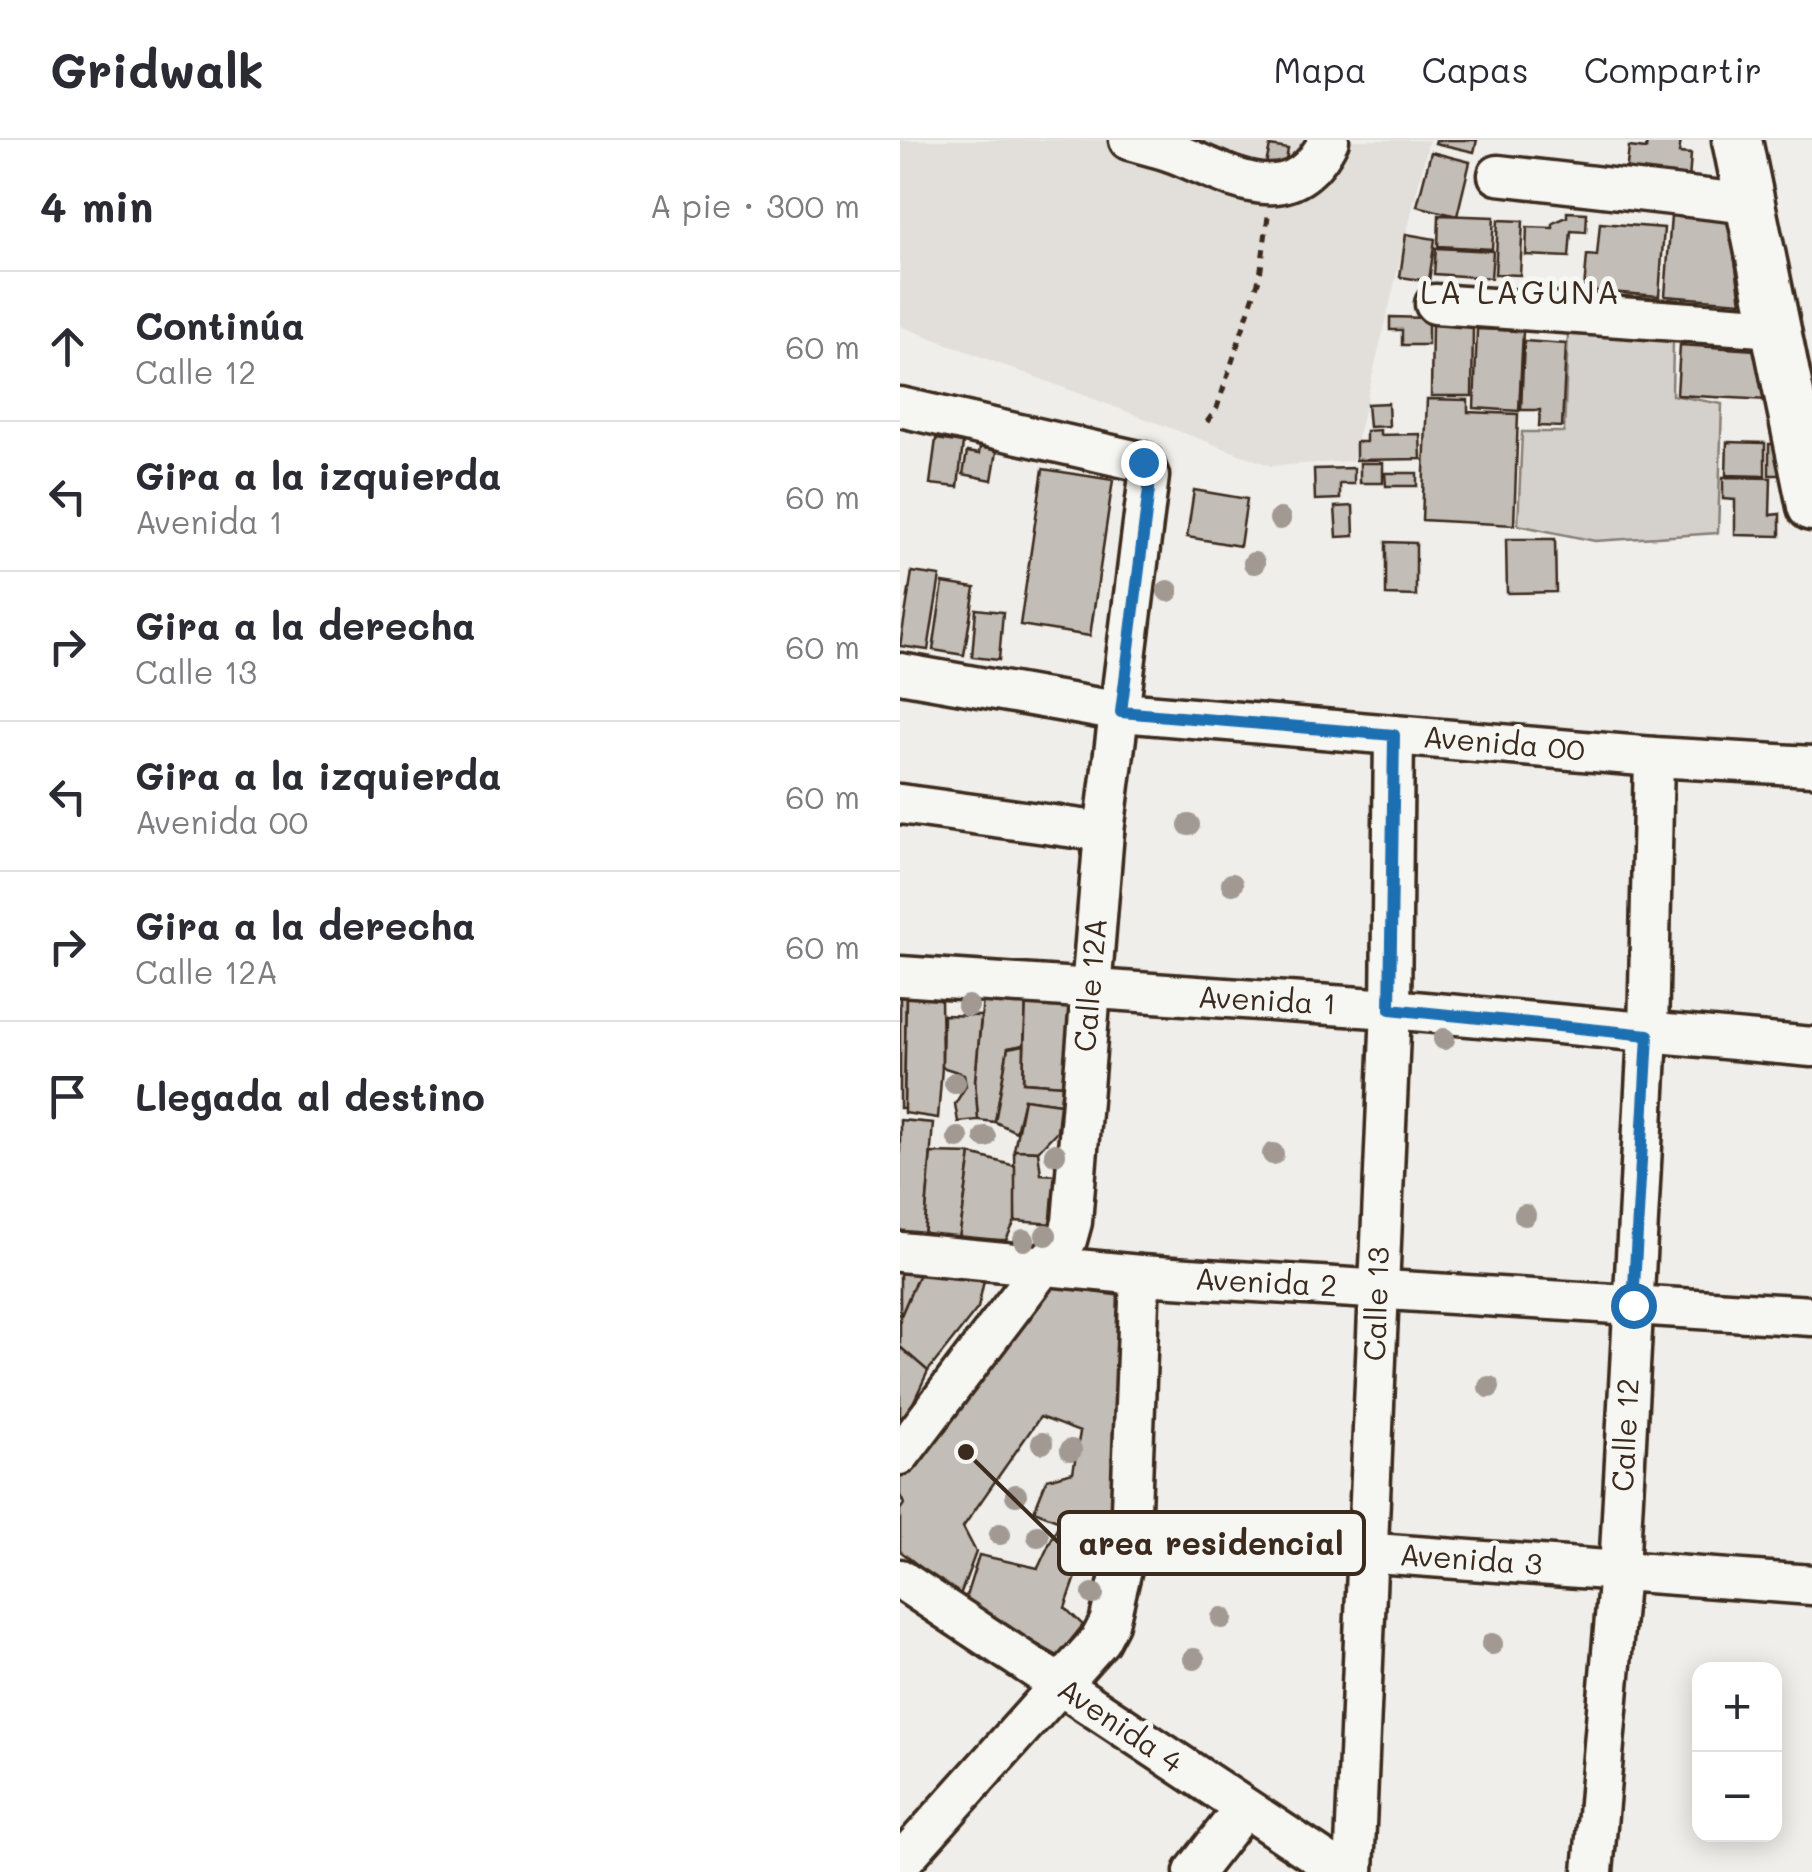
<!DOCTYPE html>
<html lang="es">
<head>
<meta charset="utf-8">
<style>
	body { margin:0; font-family:Mali,sans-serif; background:#f7f7f7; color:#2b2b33 }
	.controls { position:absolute; right:30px; bottom:30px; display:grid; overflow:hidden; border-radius:20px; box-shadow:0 5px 25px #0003 }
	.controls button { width:90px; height:90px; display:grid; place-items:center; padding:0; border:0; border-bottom:2px solid #e1e1e2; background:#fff; color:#2b2b33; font:50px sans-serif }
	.stop { position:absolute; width:30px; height:30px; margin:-22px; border:8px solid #1f6fb2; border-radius:50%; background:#fff }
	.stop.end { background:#1f6fb2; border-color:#fff; box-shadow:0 2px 10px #0008 }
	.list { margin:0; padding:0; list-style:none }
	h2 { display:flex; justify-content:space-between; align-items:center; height:130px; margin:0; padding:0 40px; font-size:42px }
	h2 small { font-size:32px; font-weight:400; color:#7c7c81 }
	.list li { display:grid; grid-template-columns:65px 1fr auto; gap:30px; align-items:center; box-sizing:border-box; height:150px; padding:0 40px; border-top:2px solid #e1e1e2 }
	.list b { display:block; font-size:38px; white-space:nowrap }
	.list p { margin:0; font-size:32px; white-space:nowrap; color:#7c7c81 }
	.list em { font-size:32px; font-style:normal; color:#7c7c81 }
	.icon { flex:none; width:55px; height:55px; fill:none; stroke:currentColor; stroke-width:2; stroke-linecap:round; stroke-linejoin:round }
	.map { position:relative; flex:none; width:912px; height:1732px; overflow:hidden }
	header { display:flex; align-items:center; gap:60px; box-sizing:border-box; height:140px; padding:0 50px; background:#fff; border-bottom:2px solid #e1e1e2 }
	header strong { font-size:48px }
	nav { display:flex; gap:55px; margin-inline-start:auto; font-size:35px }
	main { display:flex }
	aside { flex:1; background:#fff }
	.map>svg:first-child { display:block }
</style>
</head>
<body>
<header>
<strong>Gridwalk</strong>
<nav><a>Mapa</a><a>Capas</a><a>Compartir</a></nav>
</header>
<main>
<aside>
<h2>4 min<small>A pie · 300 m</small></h2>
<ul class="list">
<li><svg class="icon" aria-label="ahead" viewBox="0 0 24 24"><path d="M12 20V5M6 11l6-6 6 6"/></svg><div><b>Continúa</b><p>Calle 12</p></div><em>60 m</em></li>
<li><svg class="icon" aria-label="left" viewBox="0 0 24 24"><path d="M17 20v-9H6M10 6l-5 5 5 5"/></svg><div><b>Gira a la izquierda</b><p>Avenida 1</p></div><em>60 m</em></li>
<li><svg class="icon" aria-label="right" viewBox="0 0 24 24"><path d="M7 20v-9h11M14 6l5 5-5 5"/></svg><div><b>Gira a la derecha</b><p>Calle 13</p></div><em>60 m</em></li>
<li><svg class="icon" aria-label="left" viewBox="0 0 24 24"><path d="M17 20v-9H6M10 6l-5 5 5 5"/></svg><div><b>Gira a la izquierda</b><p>Avenida 00</p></div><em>60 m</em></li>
<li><svg class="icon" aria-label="right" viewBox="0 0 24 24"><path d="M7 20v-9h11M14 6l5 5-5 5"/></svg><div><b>Gira a la derecha</b><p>Calle 12A</p></div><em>60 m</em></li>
<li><svg class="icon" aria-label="arrive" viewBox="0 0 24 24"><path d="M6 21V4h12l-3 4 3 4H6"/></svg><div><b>Llegada al destino</b></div></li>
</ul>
</aside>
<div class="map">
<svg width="912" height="1732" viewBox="0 0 912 1732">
	<rect width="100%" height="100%" fill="#efeeea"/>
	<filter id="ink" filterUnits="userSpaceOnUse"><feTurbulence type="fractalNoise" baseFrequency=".01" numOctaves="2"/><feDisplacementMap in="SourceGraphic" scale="20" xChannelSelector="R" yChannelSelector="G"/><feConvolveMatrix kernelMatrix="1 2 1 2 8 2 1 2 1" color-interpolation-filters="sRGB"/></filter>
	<g filter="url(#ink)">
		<path fill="#e2dfdb" d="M0 0H529L452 321 371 326 0 186Z"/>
		<path fill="#d4d1cc" stroke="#887e75" stroke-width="2.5" d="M668 192 773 201 772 255 822 264 818 393 695 401 618 385 622 292H664Z"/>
		<g fill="#c2bdb7" stroke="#3b2a1e" stroke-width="2.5">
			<path d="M536 0H577L574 12 535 3Z"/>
			<path d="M747 0H781L779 13 791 14 789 41 726 34 729 7 746 9Z"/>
			<path d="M370 6 388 9 384 32 365 29Z"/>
			<path d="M531 12 570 22 557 76 517 66Z"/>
			<path d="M667 72 687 73 686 92 671 91 669 117 626 115 627 87 653 88V83L667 77Z"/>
			<path d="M539 75 594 77 592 109 538 106Z"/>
			<path d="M771 75 829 79 841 162 765 156Z"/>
			<path d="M598 80 623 81 620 135 595 134Z"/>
			<path d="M700 83 764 88 759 156 684 150 687 115 697 116Z"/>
			<path d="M506 94 535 99 529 141 500 137Z"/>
			<path d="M536 108 593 111 591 138 534 134Z"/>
			<path d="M490 177 528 178V205H502V190H490Z"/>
			<path d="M532 184 573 185 572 256H531Z"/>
			<path d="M577 189 623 191 619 271 574 268Z"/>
			<path d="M624 201 666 204 662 287 639 286 640 270H621Z"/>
			<path d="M780 205 871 211 868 260 777 255Z"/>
			<path d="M527 259 568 260V272L618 274 614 385 522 380Z"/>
			<path d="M488 263 489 286 469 287 467 264Z"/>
			<path d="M480 290V295L520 294 521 319 456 320V302H466V291Z"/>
			<path d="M36 299 63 303 58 347 30 344Z"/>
			<path d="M827 302 865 303V336L826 335Z"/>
			<path d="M869 304H886L891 335H869Z"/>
			<path d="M80 307 97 311 92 340 63 334 67 312 79 314Z"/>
			<rect x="460" y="323" width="23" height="20"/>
			<path d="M454 328V344H440V359L415 360 414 329Z"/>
			<path d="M143 329 213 340 190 496 120 485Z"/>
			<path d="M485 333H517V346H486Z"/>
			<path d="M823 337 871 338 870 375 880 374V396L835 395V360L823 359Z"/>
			<path d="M294 350 347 359 340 406 287 397Z"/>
			<path d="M453 366 454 396 437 397 435 367Z"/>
			<path d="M606 399H655L656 452 607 453Z"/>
			<path d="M486 402 516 403V456L486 455Z"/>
			<path d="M12 432 40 436 28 510 0 506Z"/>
			<path d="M43 443 75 448 64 515 33 510Z"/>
			<path d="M76 469 103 472 99 520 72 517Z"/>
			<path d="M0 857H6L4 968H0Z"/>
			<path d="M6 857 41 858 42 927 38 978 4 973Z"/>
			<path d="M83 859 126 860 124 905 108 908 95 982 78 980 75 940Z"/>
			<path d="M126 860 170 867 162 945 123 942Z"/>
			<path d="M43 875 81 876 75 940 78 980 58 982 55 964 66 946 64 934 42 927Z"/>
			<path d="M124 905 123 942 162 945 160 964 124 959 116 992 95 982 108 908Z"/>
			<path d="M124 959 160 964 157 991 138 1011 114 1010Z"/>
			<path d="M0 980 33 983 24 1098 0 1096Z"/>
			<path d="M114 1010 138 1011 141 1034 157 1035 154 1084 115 1081Z"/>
			<path d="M31 1013 71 1014 59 1100 24 1098Z"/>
			<path d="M71 1014 115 1026V1081L106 1100H59Z"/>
			<path d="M0 1127 21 1129 0 1178Z"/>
			<path d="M21 1129 85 1136 78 1168 28 1231 0 1207V1178Z"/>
			<path d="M139 1145 230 1157 207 1430 177 1434 165 1468 183 1485 158 1516 64 1463 79 1415 138 1428 160 1381 134 1371 147 1339 173 1332 180 1292 140 1277 63 1387 76 1412 59 1458 0 1411V1370L4 1364 0 1355V1336Z"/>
			<path d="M0 1207 28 1231 0 1291Z"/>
		</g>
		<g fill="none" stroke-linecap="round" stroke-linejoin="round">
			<defs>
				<g id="minor">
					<path d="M229 0C244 4 260 8 274 13 333 36 391 76 429 0"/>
					<path d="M598 35 850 64"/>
					<path d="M535 164 876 188"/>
					<path d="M0 267 243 322 249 336 204 692 172 1082 167 1100 144 1125 0 1315"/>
					<path d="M0 533 221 572 754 617 912 626"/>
					<path d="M0 664 204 692"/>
					<path d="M0 836 491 869 912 907"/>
					<path d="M0 1112 240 1135 912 1176"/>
					<path d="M230 1395 912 1445"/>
					<path d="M0 1439 442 1732"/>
					<path d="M0 1723 200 1500 209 1483 230 1395 240 1135"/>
					<path d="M294 1732 344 1668"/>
					<path d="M454 1732 491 869 494 595"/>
					<path d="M693 1732 719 1431 748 895 754 617"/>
				</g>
				<path id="major" d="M837 0 912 366"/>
			</defs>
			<use href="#minor" stroke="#3b2a1e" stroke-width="45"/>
			<use href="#major" stroke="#3b2a1e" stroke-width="55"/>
			<path stroke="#3b2a1e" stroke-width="5" stroke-dasharray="8 8" stroke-linecap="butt" d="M307 282 317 268 360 136 368 76"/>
			<use href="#minor" stroke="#f6f6f2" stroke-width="38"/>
			<use href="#major" stroke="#f6f6f2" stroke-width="48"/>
		</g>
		<g fill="#a19992">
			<circle cx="380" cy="379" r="11"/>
			<circle cx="354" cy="423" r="11"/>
			<circle cx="268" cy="451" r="11"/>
			<circle cx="289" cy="685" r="11"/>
			<circle cx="332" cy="744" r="11"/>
			<circle cx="68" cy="866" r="11"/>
			<circle cx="544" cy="899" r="11"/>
			<circle cx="55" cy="943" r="11"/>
			<circle cx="85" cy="997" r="11"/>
			<circle cx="58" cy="998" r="11"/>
			<circle cx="155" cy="1014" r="11"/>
			<circle cx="373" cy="1014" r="11"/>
			<circle cx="625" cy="1075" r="11"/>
			<circle cx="146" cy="1095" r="11"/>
			<circle cx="124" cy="1100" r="11"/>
			<circle cx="589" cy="1247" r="11"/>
			<circle cx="142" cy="1303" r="11"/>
			<circle cx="171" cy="1310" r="11"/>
			<circle cx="116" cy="1355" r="11"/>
			<circle cx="100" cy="1394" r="11"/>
			<circle cx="138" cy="1396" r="11"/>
			<circle cx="193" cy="1454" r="11"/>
			<circle cx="322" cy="1478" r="11"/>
			<circle cx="592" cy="1504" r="11"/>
			<circle cx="294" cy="1519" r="11"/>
		</g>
	</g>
	<g fill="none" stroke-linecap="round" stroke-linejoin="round" filter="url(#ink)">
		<path stroke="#1f6fb2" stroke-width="12" d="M243 322 249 336V349L221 572 494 595 490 869 748 895 733 1165"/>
	</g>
	<g text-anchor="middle" stroke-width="10" stroke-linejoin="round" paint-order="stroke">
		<g font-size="30" fill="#3b2a1e" stroke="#f6f6f2">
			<text transform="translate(604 604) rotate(5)" y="10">Avenida 00</text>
			<text transform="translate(191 845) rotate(-85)" y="10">Calle 12A</text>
			<text transform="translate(367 861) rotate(3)" y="10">Avenida 1</text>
			<text transform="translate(366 1143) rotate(3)" y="10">Avenida 2</text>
			<text transform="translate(477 1164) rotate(-88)" y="10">Calle 13</text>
			<text transform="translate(726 1295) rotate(-87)" y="10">Calle 12</text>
			<text transform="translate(571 1420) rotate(4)" y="10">Avenida 3</text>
			<text transform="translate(220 1586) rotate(34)" y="10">Avenida 4</text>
		</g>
		<g font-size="32" letter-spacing="2.5" fill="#3b2a1e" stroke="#f6f6f2">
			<text x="621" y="164">LA LAGUNA</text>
		</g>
	</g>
	<path fill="none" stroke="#3b2a1e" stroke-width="4" d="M66 1312L159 1403"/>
	<circle fill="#3b2a1e" stroke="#f6f6f2" stroke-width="4" cx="66" cy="1312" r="10"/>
	<rect fill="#f6f6f2" stroke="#3b2a1e" stroke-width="4" x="159" y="1372" width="305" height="62" rx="10"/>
	<g font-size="32" text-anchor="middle" font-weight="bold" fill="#3b2a1e">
		<text x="311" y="1415">area residencial</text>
	</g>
</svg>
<div class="controls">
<button>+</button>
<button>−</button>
</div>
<div class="stop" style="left:733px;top:1165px"></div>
<div class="stop end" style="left:243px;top:322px"></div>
</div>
</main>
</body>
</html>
